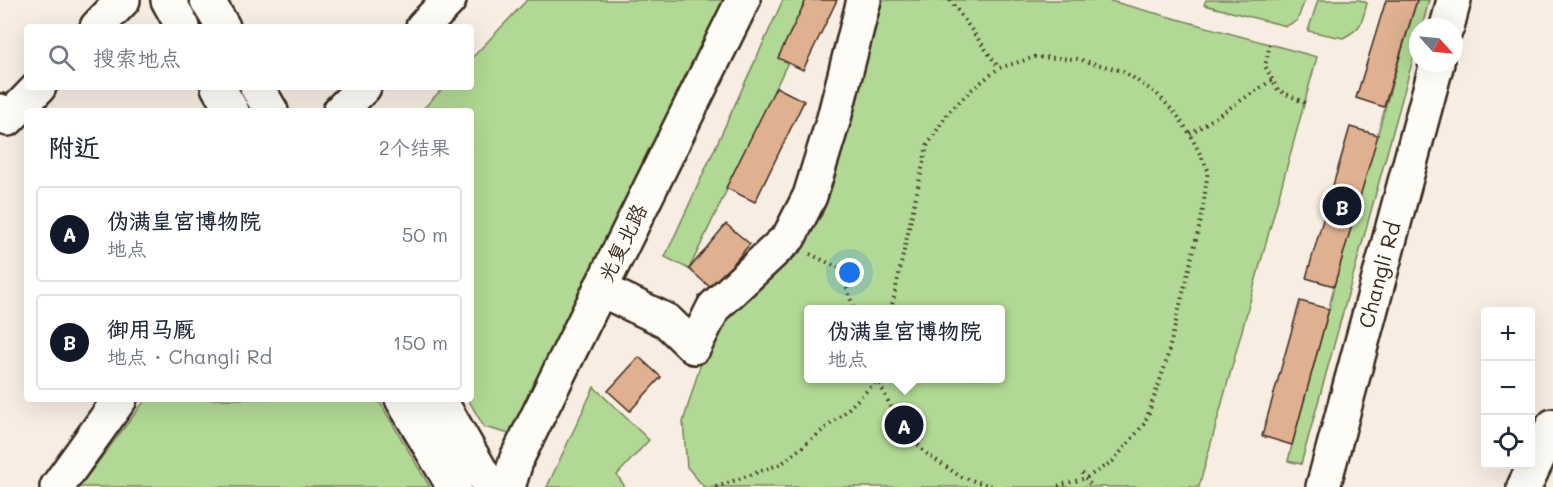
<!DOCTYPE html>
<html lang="zh">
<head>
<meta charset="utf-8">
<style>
	body { margin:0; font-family:Mali,"LXGW WenKai TC",sans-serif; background:#f6f6f7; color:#1f2937 }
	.controls { position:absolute; right:18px; bottom:18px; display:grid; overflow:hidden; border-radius:6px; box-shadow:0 6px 24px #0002 }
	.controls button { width:54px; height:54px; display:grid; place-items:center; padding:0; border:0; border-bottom:2px solid #e0e1e3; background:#fff; color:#1f2937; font:30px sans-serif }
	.compass { position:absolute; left:1409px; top:18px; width:54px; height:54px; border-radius:50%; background:#fff; box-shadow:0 6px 24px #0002; rotate:117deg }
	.you { position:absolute; left:850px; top:273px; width:21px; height:21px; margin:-15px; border:4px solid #fff; border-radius:50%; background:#1a73e8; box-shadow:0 0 0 9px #1a73e833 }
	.badge { display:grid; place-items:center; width:39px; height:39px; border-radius:50%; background:#111827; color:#fff; font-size:20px; font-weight:700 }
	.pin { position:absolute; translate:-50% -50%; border:3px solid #fff; box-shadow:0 2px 6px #0006 }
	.popup { position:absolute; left:804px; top:305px; width:201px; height:78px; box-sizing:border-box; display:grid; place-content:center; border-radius:6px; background:#fff; filter:drop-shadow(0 2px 4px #0005); font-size:20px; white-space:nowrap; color:#747a83 }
	.popup b { font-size:22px; color:#1f2937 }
	.popup::after { content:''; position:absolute; left:50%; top:100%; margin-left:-12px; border:12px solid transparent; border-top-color:#fff }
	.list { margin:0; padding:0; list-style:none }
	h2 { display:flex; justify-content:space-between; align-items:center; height:78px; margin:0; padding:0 24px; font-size:26px }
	h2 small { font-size:20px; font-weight:400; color:#747a83 }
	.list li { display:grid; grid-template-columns:39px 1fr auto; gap:18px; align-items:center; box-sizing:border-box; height:96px; margin:0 12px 12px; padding:0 12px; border:2px solid #e0e1e3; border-radius:6px }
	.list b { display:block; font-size:22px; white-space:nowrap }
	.list p { margin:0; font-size:20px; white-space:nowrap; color:#747a83 }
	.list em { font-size:20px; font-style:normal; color:#747a83 }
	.icon { flex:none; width:33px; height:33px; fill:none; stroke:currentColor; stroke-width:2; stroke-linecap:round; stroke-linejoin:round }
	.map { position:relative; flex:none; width:1553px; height:487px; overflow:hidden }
	.search { position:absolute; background:#fff; box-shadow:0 6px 24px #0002; left:24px; top:24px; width:450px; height:66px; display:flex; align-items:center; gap:15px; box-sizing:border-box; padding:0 21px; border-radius:6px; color:#747a83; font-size:22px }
	.panel { position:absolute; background:#fff; box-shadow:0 6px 24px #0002; left:24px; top:108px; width:450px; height:294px; border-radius:6px }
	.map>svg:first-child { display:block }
</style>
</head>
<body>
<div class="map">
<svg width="1553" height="487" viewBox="0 0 1553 487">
	<rect width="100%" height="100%" fill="#f7ede2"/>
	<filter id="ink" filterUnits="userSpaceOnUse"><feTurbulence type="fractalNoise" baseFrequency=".0167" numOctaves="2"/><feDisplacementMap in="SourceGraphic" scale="12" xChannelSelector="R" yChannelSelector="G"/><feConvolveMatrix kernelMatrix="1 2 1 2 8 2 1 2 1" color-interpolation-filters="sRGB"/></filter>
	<g filter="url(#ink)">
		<g fill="#b1d894" stroke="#768159" stroke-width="1.5" fill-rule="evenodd">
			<path d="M527 0H724L510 434 484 427 468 399H471V111H421L444 87H471V59Z"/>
			<path d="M783 0H806L788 62 689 269 665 257Z"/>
			<path d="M878 0H1107L1317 57 1199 487H704L687 467 683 422 700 366 726 318 799 248 822 215 854 112ZM808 310H1000V378H808Z"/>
			<path d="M1206 0H1305L1297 21 1286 26 1204 5Z"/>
			<path d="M1318 0H1360L1367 3C1362 23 1362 28 1343 38L1308 31Z"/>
			<path d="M1417 0H1429L1422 27H1418V41L1301 464 1288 461 1292 445 1329 309 1334 286C1362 190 1388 95 1417 0Z"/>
			<path d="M594 387 649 440 617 475 625 487H547Z"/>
			<path d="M146 399H378L430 487H79Z"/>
		</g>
		<g fill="#dfb190" stroke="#3b2a1e" stroke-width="1.5">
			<path d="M806 0H837L803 70 778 58Z"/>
			<path d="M1386 0H1417L1384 107 1356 98Z"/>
			<path d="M776 87 804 101 755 202 726 188Z"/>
			<path d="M1350 127 1378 135 1334 286 1306 278Z"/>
			<path d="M726 224 750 244 712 289 689 269Z"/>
			<path d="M1300 301 1329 309 1292 445 1262 436Z"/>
			<path d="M639 357 661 377 630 411 608 391Z"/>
		</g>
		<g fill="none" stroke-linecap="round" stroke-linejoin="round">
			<defs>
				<g id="minor">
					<path d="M168 0 183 27"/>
					<path d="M207 0 223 27"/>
					<path d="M97 27 123 0"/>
					<path d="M423 27 449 0"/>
					<path d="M1447 27 1454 0"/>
					<path d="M218 87 232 111"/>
					<path d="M257 87 271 111"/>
					<path d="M0 111 8 119 39 87"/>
					<path d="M340 111 364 87"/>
					<path d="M600 289 667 321 694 347 714 307 789 237 810 196 834 118 864 0"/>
					<path d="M402 399 454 487"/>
					<path d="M439 399 490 487"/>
					<path d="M57 487 120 399"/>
					<path d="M508 487 517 458 743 0"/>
					<path d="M1323 487 1437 63"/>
					<path d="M1524 487 1553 426"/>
				</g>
			</defs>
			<use href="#minor" stroke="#3b2a1e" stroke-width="38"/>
			<g stroke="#3b2a1e" stroke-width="4" stroke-dasharray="1.5 4.5" stroke-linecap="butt">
				<path d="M950 0 999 68"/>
				<path d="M1270 44 1265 66 1278 90 1305 103"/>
				<path d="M1190 134 1272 80"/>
				<path d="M810 254 841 269 854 310"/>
				<path d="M891 310 927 146 948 113 971 90 999 68 1035 57 1077 59 1123 71 1157 94 1177 115 1190 134 1208 170 1202 216 1165 366 1145 423 1113 461 1086 478 1054 487"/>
				<path d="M877 379 895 415 924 452 961 477 995 487"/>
				<path d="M1082 473 1092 487"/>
				<path d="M716 487 781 464 844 413 880 378"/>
			</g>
			<use href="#minor" stroke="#fdfcf7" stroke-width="33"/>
		</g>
	</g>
	<g text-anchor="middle" stroke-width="4.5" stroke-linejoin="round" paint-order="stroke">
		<g font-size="21" fill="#3b2a1e" stroke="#fdfcf7">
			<text transform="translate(623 243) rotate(-64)" y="7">光复北路</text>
			<text transform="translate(1380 275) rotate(-75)" y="7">Changli Rd</text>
		</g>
	</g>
</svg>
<div class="controls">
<button>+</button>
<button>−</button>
<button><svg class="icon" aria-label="locate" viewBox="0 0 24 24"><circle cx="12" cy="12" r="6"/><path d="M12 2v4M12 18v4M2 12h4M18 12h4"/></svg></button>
</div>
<svg class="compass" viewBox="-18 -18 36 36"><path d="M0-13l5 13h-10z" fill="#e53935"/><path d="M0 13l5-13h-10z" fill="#747a83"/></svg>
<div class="you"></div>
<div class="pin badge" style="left:904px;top:425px">A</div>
<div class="popup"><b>伪满皇宫博物院</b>地点</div>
<div class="pin badge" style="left:1342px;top:206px">B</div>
<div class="search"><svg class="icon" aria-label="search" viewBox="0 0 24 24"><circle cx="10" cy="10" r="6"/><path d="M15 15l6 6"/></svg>搜索地点</div>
<section class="panel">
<h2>附近<small>2个结果</small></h2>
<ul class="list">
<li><span class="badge">A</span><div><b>伪满皇宫博物院</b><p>地点</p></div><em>50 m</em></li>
<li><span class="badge">B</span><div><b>御用马厩</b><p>地点 · Changli Rd</p></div><em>150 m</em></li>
</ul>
</section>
</div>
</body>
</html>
